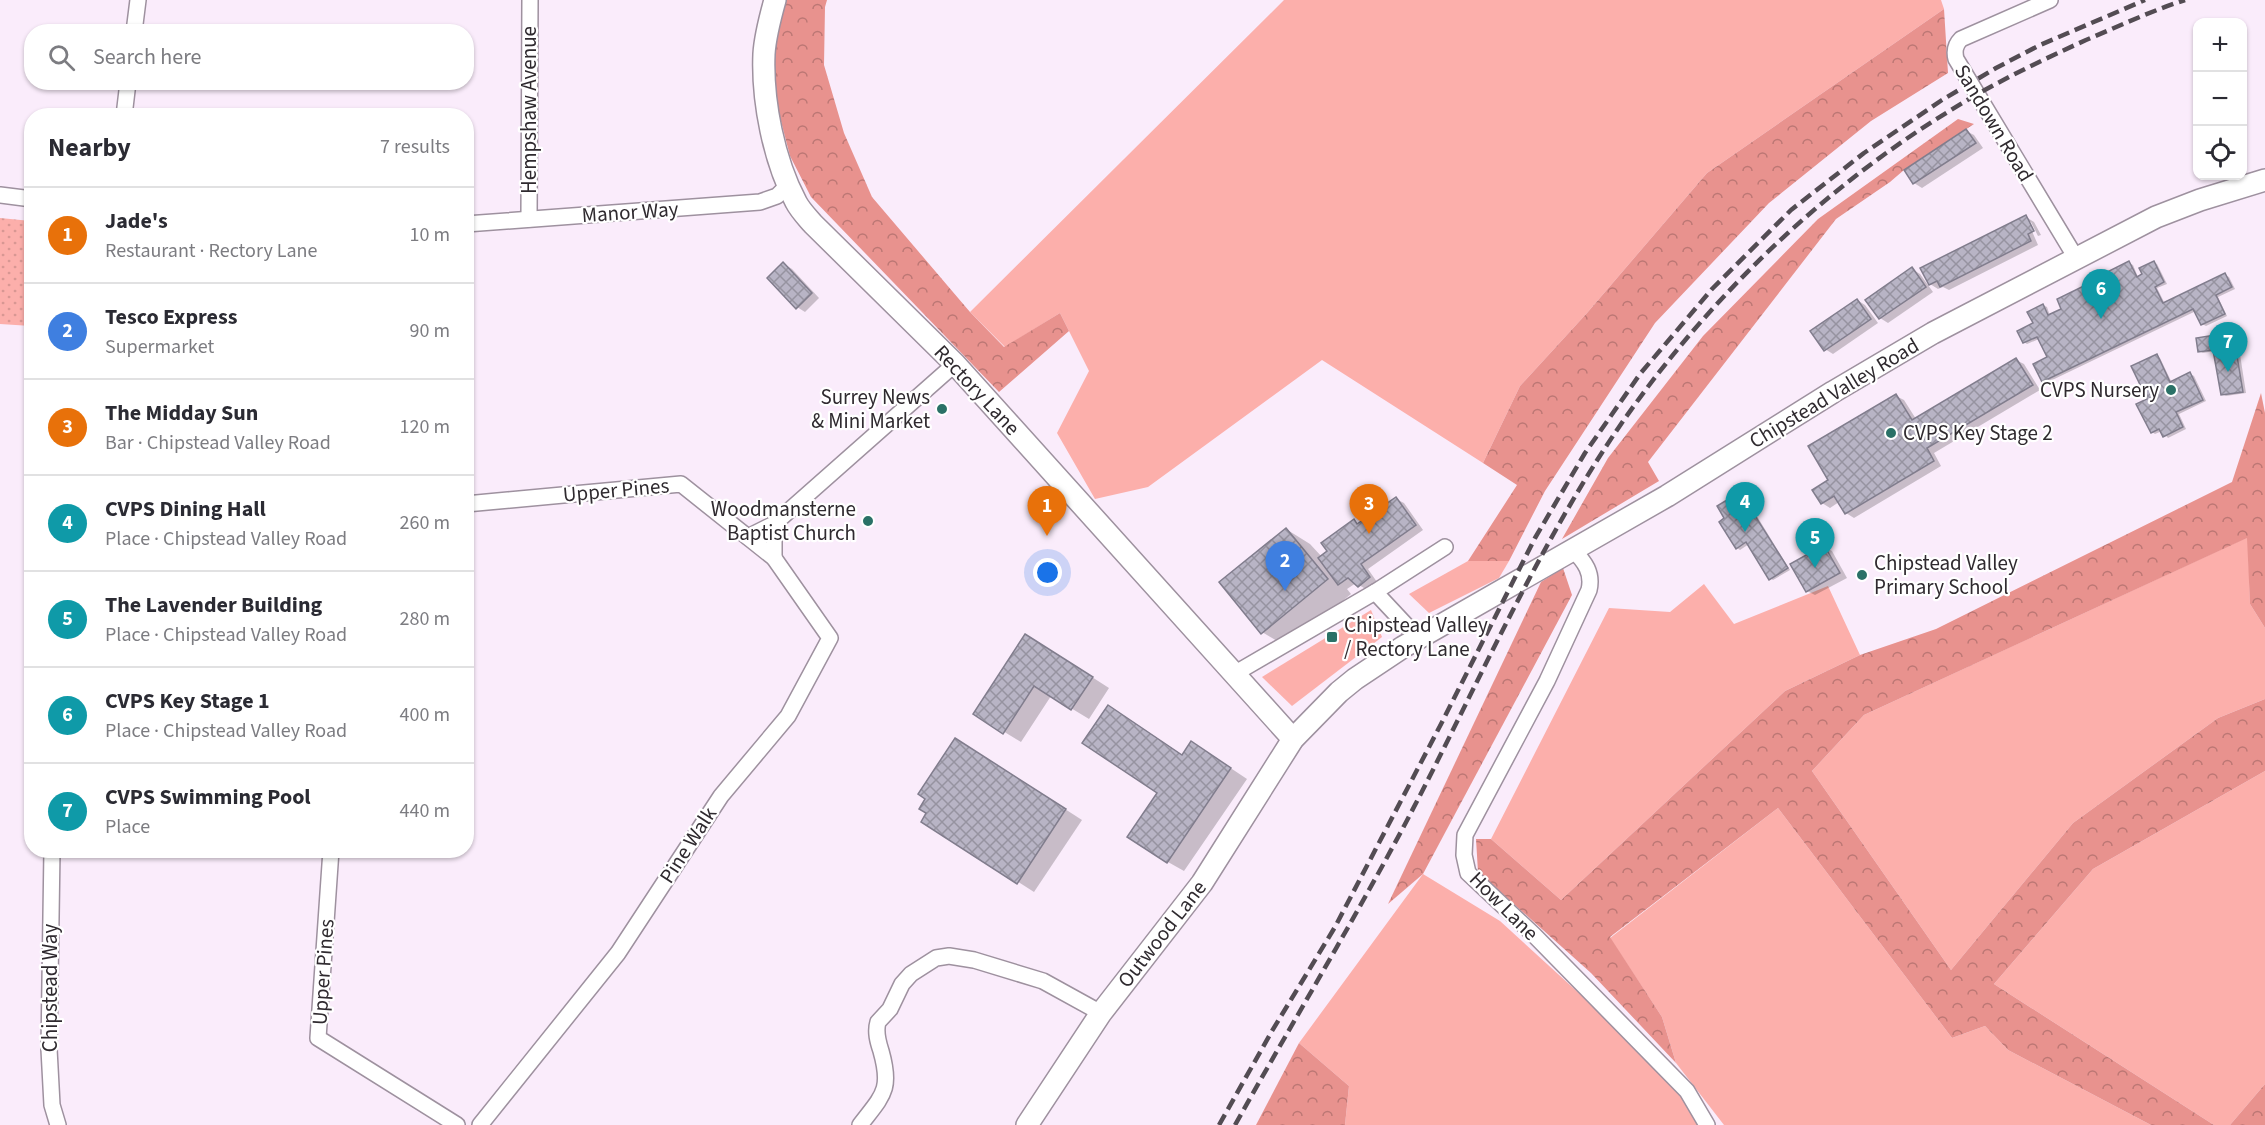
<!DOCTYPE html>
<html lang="en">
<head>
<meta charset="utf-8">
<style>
	body { margin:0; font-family:"Source Sans 3",sans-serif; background:#f7f7f7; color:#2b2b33 }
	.controls { position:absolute; right:18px; top:18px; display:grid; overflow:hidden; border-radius:12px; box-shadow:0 2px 4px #0004 }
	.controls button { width:54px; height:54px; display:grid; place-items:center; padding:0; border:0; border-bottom:2px solid #e1e1e2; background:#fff; color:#2b2b33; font:30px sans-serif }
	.you { position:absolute; left:1048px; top:573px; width:21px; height:21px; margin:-15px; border:4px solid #fff; border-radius:50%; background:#1a73e8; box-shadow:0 0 0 9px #1a73e833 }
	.badge { display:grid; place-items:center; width:39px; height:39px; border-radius:50%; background:#b45309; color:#fff; font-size:20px; font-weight:700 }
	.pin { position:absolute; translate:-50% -50px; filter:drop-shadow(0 2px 3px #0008) }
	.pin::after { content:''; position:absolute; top:32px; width:21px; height:18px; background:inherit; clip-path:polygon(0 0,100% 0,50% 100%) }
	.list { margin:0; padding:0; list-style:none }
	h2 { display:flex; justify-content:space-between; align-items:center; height:78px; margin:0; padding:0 24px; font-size:26px }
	h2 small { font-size:20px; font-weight:400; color:#7c7c81 }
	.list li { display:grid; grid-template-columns:39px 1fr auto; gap:18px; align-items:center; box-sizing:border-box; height:96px; padding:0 24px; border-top:2px solid #e1e1e2 }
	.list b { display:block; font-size:22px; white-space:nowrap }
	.list p { margin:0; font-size:20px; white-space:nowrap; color:#7c7c81 }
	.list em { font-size:20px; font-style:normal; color:#7c7c81 }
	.icon { flex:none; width:33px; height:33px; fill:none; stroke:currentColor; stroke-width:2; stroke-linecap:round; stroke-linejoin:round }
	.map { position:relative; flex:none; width:2265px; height:1125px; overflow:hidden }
	.search { position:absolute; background:#fff; box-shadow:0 2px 4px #0004; left:24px; top:24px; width:450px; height:66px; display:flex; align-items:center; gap:15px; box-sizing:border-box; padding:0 21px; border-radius:24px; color:#7c7c81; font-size:22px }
	.panel { position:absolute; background:#fff; box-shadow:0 2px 4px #0004; left:24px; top:108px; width:450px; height:750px; border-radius:24px }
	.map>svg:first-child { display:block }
</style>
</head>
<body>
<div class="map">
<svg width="2265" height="1125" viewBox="0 0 2265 1125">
	<defs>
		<pattern id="forest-crowns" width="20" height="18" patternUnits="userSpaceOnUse" patternTransform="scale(1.5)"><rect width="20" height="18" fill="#e8928e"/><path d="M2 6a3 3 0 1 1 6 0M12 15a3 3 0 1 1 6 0" fill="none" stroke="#bc7774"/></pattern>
		<pattern id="park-dots" width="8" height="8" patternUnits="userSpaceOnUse" patternTransform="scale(1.5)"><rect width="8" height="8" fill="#fcafab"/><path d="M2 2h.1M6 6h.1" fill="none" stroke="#d89793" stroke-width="1.8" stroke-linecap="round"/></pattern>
		<pattern id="building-cross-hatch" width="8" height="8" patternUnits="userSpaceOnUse" patternTransform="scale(1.5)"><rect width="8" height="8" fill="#b8b4c5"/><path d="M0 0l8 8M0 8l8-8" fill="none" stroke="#9693a0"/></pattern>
	</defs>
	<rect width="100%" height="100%" fill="#faecfb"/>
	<g fill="#fcafab">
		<path d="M1284 0H1941L1944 9 1707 173 1587 313 1520 386 1483 463 1322 360 1148 487 1095 499 1057 433 1089 371 1060 313 1005 347 970 312Z"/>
		<path d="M2248 537 2250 604 2265 628V699L2218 718 2073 823 1951 970 1812 771 1864 715Z"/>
		<path d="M1468 561H1509L1499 578 1429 613 1409 594Z"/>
		<path d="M1704 584 1734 624 1828 586 1860 655 1785 691 1561 900 1491 839 1609 608 1670 612Z"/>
		<path d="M1371 610 1382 637 1292 706 1262 677Z"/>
		<path d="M2265 771V1084L2230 1125H2214L1994 984 2093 869Z"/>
		<path d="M1778 808 1952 1038 1985 1026 2008 1050 2151 1125H1724L1676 1063 1662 1017 1610 938Z"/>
		<path d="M1423 874 1500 921 1686 1091 1707 1125H1345L1349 1086 1299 1043Z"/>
	</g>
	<g fill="url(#forest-crowns)">
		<path d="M785 0H827L825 7 824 65 844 133 872 197 970 312 1004 347 1060 313 1069 331 999 392 811 197 790 156 776 102 774 50Z"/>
		<path d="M1944 9 1948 73 1871 121 1769 203 1655 323 1545 491 1509 561H1468L1517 485 1483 463 1520 386 1587 313 1707 173Z"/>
		<path d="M1958 119 1974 124 1904 170 1890 182 1836 219 1648 462 1659 481 1562 539 1608 458 1703 336 1818 219Z"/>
		<path d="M2261 393 2265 413V628L2250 604 2247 538 1864 715 1812 771 1951 970 2073 823 2218 718 2265 699V771L2093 869 1994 984 2214 1125H2151L2008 1050 1985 1026 1952 1038 1778 808 1610 937 1662 1017 1676 1063 1591 973 1478 872 1476 839H1491L1561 900 1785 691 1860 655 1936 629 2232 482Z"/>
		<path d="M1563 568 1572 595 1423 874 1388 904 1541 582Z"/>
		<path d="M1299 1043 1349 1086 1345 1125H1256Z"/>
		<path d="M2265 1084V1125H2230Z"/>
	</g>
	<path fill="url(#park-dots)" d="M0 218 31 221V326L0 324Z"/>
	<g fill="#0003">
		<path d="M1966 131 1974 135 1983 148 1922 188 1914 183Z"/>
		<path d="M2026 217 2034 222 2041 235 2038 236 2031 222H2028L2038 245 1949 290 1943 287 1938 289 1930 284Z"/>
		<path d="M2154 262 2157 264 2167 284 2157 288 2165 304 2225 275 2229 277 2235 289 2218 297 2227 316 2206 326 2202 324 2196 311 2046 383 2043 381 2049 358 2039 339 2027 344 2024 342 2043 305 2047 307 2050 316 2063 310 2098 281 2104 288 2116 281 2129 263 2133 265 2138 277 2144 274Z"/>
		<path d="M784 264 792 269 819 298 805 312 797 307Z"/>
		<path d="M1912 269 1920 274 1933 292 1888 323 1880 318Z"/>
		<path d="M1857 300 1865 305 1878 323 1833 354 1825 349Z"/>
		<path d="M2233 333 2237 335 2246 393 2226 396 2222 394 2215 351 2203 353 2199 351Z"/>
		<path d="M2157 356 2160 358 2172 383 2190 374 2194 376 2206 401 2179 414 2186 429 2168 438 2162 431 2155 434 2152 432 2149 400Z"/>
		<path d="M2016 360 2024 364 2040 390 1934 453 1941 466 1854 518 1846 513 1839 502 1830 508 1822 503 1830 481 1896 396 1904 400 1916 419Z"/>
		<path d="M1740 493 1744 495 1790 570 1773 580 1770 578 1749 544 1740 550 1737 548 1726 519Z"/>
		<path d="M1396 499 1404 503 1423 530 1368 569 1377 582 1367 590 1356 583 1347 589 1351 594 1287 647 1262 632 1286 529 1310 544 1322 557 1354 521 1360 524Z"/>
		<path d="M1824 547 1832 551 1847 578 1815 595 1807 591Z"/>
		<path d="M1042 645 1109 688 1089 719 1051 696 1021 742 975 714Z"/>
		<path d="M1125 717 1182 755 1208 753 1247 779 1184 871 1168 862 1159 792Z"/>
		<path d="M972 749 1082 820 1034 892 923 821Z"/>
	</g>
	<g fill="url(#building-cross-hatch)" stroke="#817d8d" stroke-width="1.5">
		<path d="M1966 129 1976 143 1913 184 1904 170Z"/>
		<path d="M2026 215 2034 231 2028 234 2031 241 1940 287 1937 281 1929 285 1920 268Z"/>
		<path d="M2129 261 2137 277 2142 274 2139 268 2154 261 2164 282 2155 287 2163 303 2225 273 2232 287 2216 295 2225 314 2201 325 2193 309 2042 382 2033 364 2047 357 2037 337 2023 343 2017 331 2033 323 2027 312 2043 304 2048 315 2061 309 2057 299 2098 279 2102 287 2114 281 2109 271Z"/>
		<path d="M783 262 812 293 796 309 767 278Z"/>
		<path d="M1912 267 1926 287 1879 319 1865 300Z"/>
		<path d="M1857 299 1871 319 1824 351 1810 331Z"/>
		<path d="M2233 332 2243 392 2221 395 2213 350 2198 352 2196 338Z"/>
		<path d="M2157 354 2170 382 2190 372 2203 400 2176 412 2183 427 2163 437 2159 429 2151 433 2136 404 2147 399 2131 366Z"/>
		<path d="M2016 358 2033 385 1927 448 1934 461 1845 514 1834 496 1821 504 1812 490 1828 480 1808 446 1896 394 1912 420Z"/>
		<path d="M1740 492 1788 568 1769 580 1746 542 1736 549 1719 522 1724 518 1717 506Z"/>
		<path d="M1396 497 1416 525 1361 564 1370 577 1358 587 1348 578 1338 585 1318 558 1327 551 1321 543 1354 519 1357 524Z"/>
		<path d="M1286 528 1328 579 1261 634 1219 582Z"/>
		<path d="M1824 545 1840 573 1806 592 1790 564Z"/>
		<path d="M1025 634 1093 677 1071 710 1034 686 1003 734 973 714Z"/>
		<path d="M1108 705 1182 755 1191 741 1231 768 1167 863 1127 837 1157 793 1082 743Z"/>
		<path d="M955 738 1066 809 1017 884 921 822 926 813 919 809 925 799 918 794Z"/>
	</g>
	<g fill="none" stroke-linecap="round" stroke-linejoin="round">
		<defs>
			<g id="street">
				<path d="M2050 0 1961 39C1955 45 1954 51 1956 59L2076 258"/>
				<path d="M134 32 138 0"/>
				<path d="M124 116 128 82"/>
				<path d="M0 195 32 199"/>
				<path d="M529 219 530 0"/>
				<path d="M466 224 760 202 777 196 788 185"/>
				<path d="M466 504 681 484 774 558 830 638 788 716 721 796 618 953 480 1125"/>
				<path d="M748 537 774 524 955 364"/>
				<path d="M1573 550C1585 562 1593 573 1589 590L1547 681 1465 835 1464 855 1468 873 1534 935 1687 1091 1707 1125"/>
				<path d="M774 558V524"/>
				<path d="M1375 592 1418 638"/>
				<path d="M1234 674 1375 592 1445 547"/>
				<path d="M52 850 49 1049 52 1105 58 1125"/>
				<path d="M331 850 318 1038 457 1125"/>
				<path d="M860 1125C883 1095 892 1090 881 1051 878 1042 875 1032 878 1022L890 1009 902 984 911 974 936 958 949 956 974 960 1043 981 1101 1013"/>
			</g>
			<g id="secondary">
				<path d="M775 0C770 18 765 36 764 54 762 101 774 161 796 202 800 210 807 217 813 224L955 364 1293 739"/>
				<path d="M1027 1125 1101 1013 1202 883 1293 739 1339 692 1355 679 1403 647 1667 496 1833 392 1933 333 2156 217 2200 200 2265 180"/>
			</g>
		</defs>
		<use href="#street" stroke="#9e919f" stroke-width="18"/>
		<use href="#secondary" stroke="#9e919f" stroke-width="24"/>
		<use href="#street" stroke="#fff" stroke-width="15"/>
		<use href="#secondary" stroke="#fff" stroke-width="21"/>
		<g stroke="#534c53" stroke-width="4.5" stroke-dasharray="12 6" stroke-linecap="butt">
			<path d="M1219 1125 1272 1031 1335 927 1440 726 1535 538 1585 453 1640 374 1712 289 1791 210 1864 153 1942 100 1996 68 2040 45 2145 0"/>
			<path d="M1235 1125C1291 1025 1350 927 1404 826 1468 705 1523 578 1596 462 1684 322 1810 196 1951 110 1994 83 2040 61 2086 40 2119 26 2151 11 2185 0"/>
		</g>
	</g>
	<g fill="#2a7167" stroke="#fff" stroke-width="2">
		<circle cx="2171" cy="390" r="6"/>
		<circle cx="942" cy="409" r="6"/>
		<circle cx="1891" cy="433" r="6"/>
		<circle cx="868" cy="521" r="6"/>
		<circle cx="1862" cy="575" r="6"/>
		<rect x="1326" y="631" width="12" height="12" rx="3"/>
	</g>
	<g text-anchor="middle" stroke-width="4.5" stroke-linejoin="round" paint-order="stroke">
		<g font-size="21" fill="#2f2a2f" stroke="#fff">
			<text transform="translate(529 110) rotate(-90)" y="7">Hempshaw Avenue</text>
			<text transform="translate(1994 123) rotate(59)" y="7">Sandown Road</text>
			<text transform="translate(630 212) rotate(-4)" y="7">Manor Way</text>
			<text transform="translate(977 390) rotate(47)" y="7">Rectory Lane</text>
			<text transform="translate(1834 393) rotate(-31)" y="7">Chipstead Valley Road</text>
			<text transform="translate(616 490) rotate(-5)" y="7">Upper Pines</text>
			<text transform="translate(688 845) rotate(-57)" y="7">Pine Walk</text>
			<text transform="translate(1504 906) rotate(45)" y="7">How Lane</text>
			<text transform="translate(1162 934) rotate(-52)" y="7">Outwood Lane</text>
			<text transform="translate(323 972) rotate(-86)" y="7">Upper Pines</text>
			<text transform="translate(50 988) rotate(-90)" y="7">Chipstead Way</text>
		</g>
		<g font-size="21" fill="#2f2a2f" stroke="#fff" text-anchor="end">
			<text x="2159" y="397">CVPS Nursery</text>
			<text x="930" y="404">Surrey News<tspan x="930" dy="24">&amp; Mini Market</tspan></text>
			<text x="1903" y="440" text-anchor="start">CVPS Key Stage 2</text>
			<text x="856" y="516">Woodmansterne<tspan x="856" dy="24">Baptist Church</tspan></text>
			<text x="1874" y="570" text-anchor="start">Chipstead Valley<tspan x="1874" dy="24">Primary School</tspan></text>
			<text x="1344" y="632" text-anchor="start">Chipstead Valley<tspan x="1344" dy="24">/ Rectory Lane</tspan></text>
		</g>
	</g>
</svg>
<div class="controls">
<button>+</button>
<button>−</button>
<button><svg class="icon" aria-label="locate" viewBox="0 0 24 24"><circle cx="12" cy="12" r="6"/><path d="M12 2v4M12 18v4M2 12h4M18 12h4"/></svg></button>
</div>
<div class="you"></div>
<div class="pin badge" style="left:1047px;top:536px;background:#e8710a">1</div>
<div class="pin badge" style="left:1285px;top:591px;background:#3f7fe0">2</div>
<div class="pin badge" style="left:1369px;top:534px;background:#e8710a">3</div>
<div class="pin badge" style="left:1745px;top:532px;background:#0f9aa8">4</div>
<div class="pin badge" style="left:1815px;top:568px;background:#0f9aa8">5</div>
<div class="pin badge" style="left:2101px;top:319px;background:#0f9aa8">6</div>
<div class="pin badge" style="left:2228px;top:372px;background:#0f9aa8">7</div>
<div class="search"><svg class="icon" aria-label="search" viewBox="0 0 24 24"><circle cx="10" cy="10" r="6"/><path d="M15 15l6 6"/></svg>Search here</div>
<section class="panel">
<h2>Nearby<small>7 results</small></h2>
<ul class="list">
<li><span class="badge" style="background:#e8710a">1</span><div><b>Jade's</b><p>Restaurant · Rectory Lane</p></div><em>10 m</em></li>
<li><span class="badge" style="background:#3f7fe0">2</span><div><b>Tesco Express</b><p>Supermarket</p></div><em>90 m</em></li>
<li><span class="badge" style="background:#e8710a">3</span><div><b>The Midday Sun</b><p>Bar · Chipstead Valley Road</p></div><em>120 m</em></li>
<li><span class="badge" style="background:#0f9aa8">4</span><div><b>CVPS Dining Hall</b><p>Place · Chipstead Valley Road</p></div><em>260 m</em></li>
<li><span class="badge" style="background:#0f9aa8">5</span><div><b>The Lavender Building</b><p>Place · Chipstead Valley Road</p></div><em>280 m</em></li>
<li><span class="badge" style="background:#0f9aa8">6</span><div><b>CVPS Key Stage 1</b><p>Place · Chipstead Valley Road</p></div><em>400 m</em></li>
<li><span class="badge" style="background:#0f9aa8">7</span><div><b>CVPS Swimming Pool</b><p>Place</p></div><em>440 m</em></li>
</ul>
</section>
</div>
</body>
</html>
